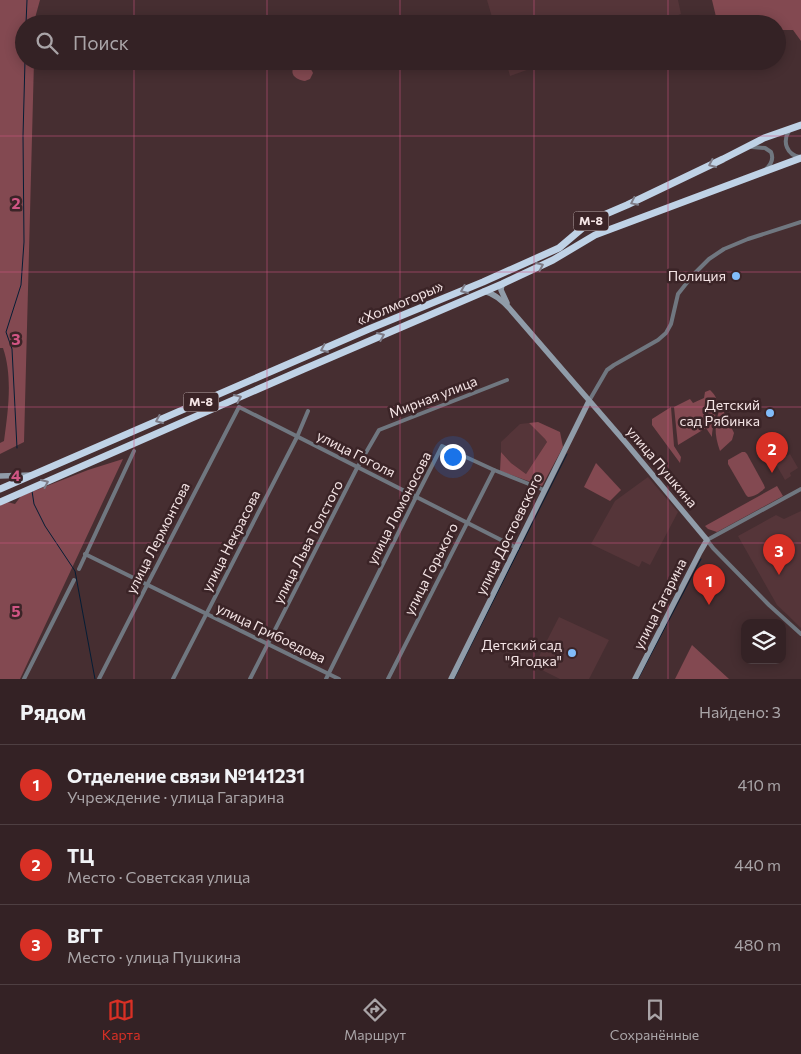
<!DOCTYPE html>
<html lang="ru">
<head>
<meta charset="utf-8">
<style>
	body { margin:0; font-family:Commissioner,sans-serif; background:#3c2a2d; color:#f1f3f6 }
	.controls { position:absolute; right:15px; bottom:15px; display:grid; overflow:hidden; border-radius:10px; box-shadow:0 2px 12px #0003 }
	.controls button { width:45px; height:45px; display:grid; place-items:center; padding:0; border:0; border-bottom:1px solid #4e3f42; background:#342225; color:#f1f3f6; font:25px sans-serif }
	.you { position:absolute; left:452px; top:456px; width:18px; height:18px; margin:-12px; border:4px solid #fff; border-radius:50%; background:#1a73e8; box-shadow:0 0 0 8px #1a73e833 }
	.badge { display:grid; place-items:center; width:32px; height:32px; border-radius:50%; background:#d93025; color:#fff; font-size:16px; font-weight:700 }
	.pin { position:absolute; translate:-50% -41px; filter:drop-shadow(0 1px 2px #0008) }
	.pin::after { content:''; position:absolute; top:26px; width:18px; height:15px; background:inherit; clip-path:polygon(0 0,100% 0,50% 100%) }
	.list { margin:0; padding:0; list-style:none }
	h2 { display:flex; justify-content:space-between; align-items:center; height:65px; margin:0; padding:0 20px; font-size:21px }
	h2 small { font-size:16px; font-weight:400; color:#a9a4a7 }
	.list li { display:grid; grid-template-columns:32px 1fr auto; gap:15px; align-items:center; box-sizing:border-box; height:80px; padding:0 20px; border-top:1px solid #4e3f42 }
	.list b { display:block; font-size:19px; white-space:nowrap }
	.list p { margin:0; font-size:16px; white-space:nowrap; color:#a9a4a7 }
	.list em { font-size:16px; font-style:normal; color:#a9a4a7 }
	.icon { flex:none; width:28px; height:28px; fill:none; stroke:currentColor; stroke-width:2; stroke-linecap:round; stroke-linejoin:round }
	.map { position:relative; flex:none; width:801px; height:679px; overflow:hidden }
	.search { position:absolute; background:#342225; box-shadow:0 2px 12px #0003; left:15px; right:15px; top:15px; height:55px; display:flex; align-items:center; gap:12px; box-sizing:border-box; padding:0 18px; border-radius:28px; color:#a9a4a7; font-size:19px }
	.sheet { height:305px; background:#342225 }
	nav { display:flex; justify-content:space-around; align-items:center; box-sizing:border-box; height:70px; border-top:1px solid #4e3f42; background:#342225; font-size:14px; color:#a9a4a7 }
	nav a { display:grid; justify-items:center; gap:2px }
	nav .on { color:#d93025 }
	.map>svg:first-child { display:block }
</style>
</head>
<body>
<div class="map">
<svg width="801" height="679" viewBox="0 0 801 679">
	<rect width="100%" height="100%" fill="#462e31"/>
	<g fill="#553539">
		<path d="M487 0H678L681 14 654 24H494Z"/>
		<path d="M506 61H552L510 76Z"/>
		<path d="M529 423 545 439 547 442 526 474 511 463 501 452V442L520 424Z"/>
		<path d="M774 448 781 459 790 454 798 468 790 473 791 476 785 480 769 452Z"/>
		<path d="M648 477 678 512 650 565 642 561 639 567 591 544 615 501Z"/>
		<path d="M801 511V628L777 605 738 536 776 515 784 519Z"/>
		<path d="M559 617 609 640 589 679H560L534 666Z"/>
	</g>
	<g fill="#834951">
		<path d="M0 0H40L35 18 34 24H24V61H34L24 442 0 454V443L4 441C8 411 13 377 3 348H0Z"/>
		<path d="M712 0H801V41L793 30H777V24H731L717 21Z"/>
		<path d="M297 64C303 64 311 67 313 73L310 79 305 81C295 80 287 72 297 64Z"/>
		<path d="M710 390C712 392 714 394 715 396 720 403 712 426 712 437L706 428 678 445 674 407 690 399 693 403 704 398 705 392Z"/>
		<path d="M721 406 734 433 732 440 720 451C714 434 714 423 721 406Z"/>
		<path d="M671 407 674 446 681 457 680 463 652 425V419Z"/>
		<path d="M538 422 560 432 563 447 542 486 500 471 501 452 511 463 526 474 547 442 545 439 529 423Z"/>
		<path d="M742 452H745L747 454 764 485 765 488C761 492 754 497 748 497L746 495 728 464V460Z"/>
		<path d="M123 459 20 679H0V505L7 502 15 504 21 496 88 470Z"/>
		<path d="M596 463 621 490 610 501 584 487Z"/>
		<path d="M777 486 783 496 717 532 708 529 705 526Z"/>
		<path d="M692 645 729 679H675Z"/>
	</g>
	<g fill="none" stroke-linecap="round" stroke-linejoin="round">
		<g stroke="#051d35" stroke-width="1">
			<path d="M26 24 27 0"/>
			<path d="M17 448 12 349 6 332 21 285 24 242 23 136 25 61"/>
			<path d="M32 491 34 504 45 526 75 571 95 679"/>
			<path d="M454 679 567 454"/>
			<path d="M638 679 701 559"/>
		</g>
		<g stroke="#707780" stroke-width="4">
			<path d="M789 131C782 142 787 155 800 157"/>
			<path d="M752 147 765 148 771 152C774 159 771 165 765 170"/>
			<path d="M589 401 607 370 614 365 658 340 666 333 671 324 678 294 693 275 709 259 724 249 748 239 801 222"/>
			<path d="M801 489 707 540 713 548 769 605 801 634"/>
			<path d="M85 554 339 679"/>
			<path d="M79 569 134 451"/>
			<path d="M24 679 74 580"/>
			<path d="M99 679 147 585 239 407 517 548"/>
			<path d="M173 679 297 437 308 411"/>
			<path d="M250 679 357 468 379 430 507 380"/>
			<path d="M326 679 416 497 442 446 494 470 544 490"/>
			<path d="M388 679 494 470"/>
		</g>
		<g stroke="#909ca9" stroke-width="5.5">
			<path d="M502 284 501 290 507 303"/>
			<path d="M484 291C495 294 503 301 510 309L626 443 707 540 700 552 635 679"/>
			<path d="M0 476 31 475"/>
			<path d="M451 679 589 401"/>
		</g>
		<g stroke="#bfd2e6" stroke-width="7">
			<path d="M0 489 369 329 483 282 559 248 592 220 627 205 723 159 764 138 801 125"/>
			<path d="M0 502 304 369 502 284 553 260 595 235 801 158"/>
		</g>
	</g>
	<defs><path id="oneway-chevron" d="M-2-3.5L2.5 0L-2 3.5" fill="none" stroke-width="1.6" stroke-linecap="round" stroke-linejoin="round" transform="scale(1.25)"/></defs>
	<g stroke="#7d7b86">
		<use href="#oneway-chevron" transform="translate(712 164) rotate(155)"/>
		<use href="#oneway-chevron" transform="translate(634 202) rotate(154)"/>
		<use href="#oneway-chevron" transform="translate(540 266) rotate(-24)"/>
		<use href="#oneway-chevron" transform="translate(464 290) rotate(157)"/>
		<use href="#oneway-chevron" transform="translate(381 336) rotate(-23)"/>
		<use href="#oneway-chevron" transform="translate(324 349) rotate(156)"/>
		<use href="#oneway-chevron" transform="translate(238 398) rotate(-24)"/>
		<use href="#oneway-chevron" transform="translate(159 420) rotate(156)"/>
		<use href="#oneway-chevron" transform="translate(45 483) rotate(-24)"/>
	</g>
	<path fill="none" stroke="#d15584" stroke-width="1" stroke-opacity="0.55" d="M134 0V24M267 0V24M400 0V24M534 0V24M668 0V24M134 61V679M267 61V679M400 61V679M534 61V679M668 61V679M0 136H801M0 272H801M0 407H801M0 543H801"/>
	<g fill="#81bcfa" stroke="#3b2427" stroke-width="2">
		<circle cx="736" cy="276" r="5"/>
		<circle cx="770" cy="413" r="5"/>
		<circle cx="572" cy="653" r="5"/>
	</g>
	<g text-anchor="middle" stroke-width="5" stroke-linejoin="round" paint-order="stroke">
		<g fill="#3b2427" stroke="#bcaaac" stroke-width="1">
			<rect x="573.5" y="211.5" width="35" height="19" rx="4"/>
			<rect x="183.5" y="392.5" width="35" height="19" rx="4"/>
		</g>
		<g font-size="12" font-weight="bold" fill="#f4e4e5">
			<text x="591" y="225">М-8</text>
			<text x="201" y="406">М-8</text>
		</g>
		<g font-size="14" fill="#f4e4e5" stroke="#3b2427" text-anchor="end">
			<text x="726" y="281">Полиция</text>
			<text x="760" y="410">Детский<tspan x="760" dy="16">сад Рябинка</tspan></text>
			<text x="562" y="650">Детский сад<tspan x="562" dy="16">"Ягодка"</tspan></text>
		</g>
		<g font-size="14" fill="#f4e4e5" stroke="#3b2427">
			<text transform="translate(400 303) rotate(-23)" y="5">«Холмогоры»</text>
			<text transform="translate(433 397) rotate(-21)" y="5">Мирная улица</text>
			<text transform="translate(356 454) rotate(27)" y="5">улица Гоголя</text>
			<text transform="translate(662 467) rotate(50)" y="5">улица Пушкина</text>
			<text transform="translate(399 508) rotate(-63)" y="5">улица Ломоносова</text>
			<text transform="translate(509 534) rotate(-64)" y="5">улица Достоевского</text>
			<text transform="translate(158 538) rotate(-63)" y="5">улица Лермонтова</text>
			<text transform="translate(231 541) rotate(-63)" y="5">улица Некрасова</text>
			<text transform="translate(308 542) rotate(-63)" y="5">улица Льва Толстого</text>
			<text transform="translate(431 569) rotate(-63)" y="5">улица Горького</text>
			<text transform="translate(660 604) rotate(-63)" y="5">улица Гагарина</text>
			<text transform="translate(271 633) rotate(26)" y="5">улица Грибоедова</text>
		</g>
	</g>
	<g font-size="16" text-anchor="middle" font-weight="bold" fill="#d15584" stroke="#3b2427" stroke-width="5" stroke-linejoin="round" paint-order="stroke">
		<text x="16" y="209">2</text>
		<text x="16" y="345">3</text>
		<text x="16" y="481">4</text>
		<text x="16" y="617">5</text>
	</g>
</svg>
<div class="controls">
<button><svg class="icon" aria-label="layers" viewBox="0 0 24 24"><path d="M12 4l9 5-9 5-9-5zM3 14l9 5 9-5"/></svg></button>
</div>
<div class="you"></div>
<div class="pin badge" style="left:709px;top:605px">1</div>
<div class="pin badge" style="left:772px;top:473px">2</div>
<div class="pin badge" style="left:779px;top:575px">3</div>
<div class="search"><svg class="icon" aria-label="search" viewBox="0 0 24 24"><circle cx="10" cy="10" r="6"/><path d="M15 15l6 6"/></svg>Поиск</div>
</div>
<section class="sheet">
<h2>Рядом<small>Найдено: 3</small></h2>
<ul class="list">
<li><span class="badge">1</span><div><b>Отделение связи №141231</b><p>Учреждение · улица Гагарина</p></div><em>410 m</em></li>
<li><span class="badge">2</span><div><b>ТЦ</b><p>Место · Советская улица</p></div><em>440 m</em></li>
<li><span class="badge">3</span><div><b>ВГТ</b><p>Место · улица Пушкина</p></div><em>480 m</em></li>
</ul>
</section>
<nav>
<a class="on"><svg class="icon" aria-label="map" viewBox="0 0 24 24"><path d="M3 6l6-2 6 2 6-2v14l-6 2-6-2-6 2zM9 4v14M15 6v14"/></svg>Карта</a>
<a><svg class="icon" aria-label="directions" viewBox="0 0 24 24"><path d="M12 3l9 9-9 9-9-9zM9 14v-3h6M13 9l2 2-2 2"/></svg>Маршрут</a>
<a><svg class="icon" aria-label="saved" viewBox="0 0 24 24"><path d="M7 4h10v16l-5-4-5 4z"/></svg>Сохранённые</a>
</nav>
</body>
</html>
